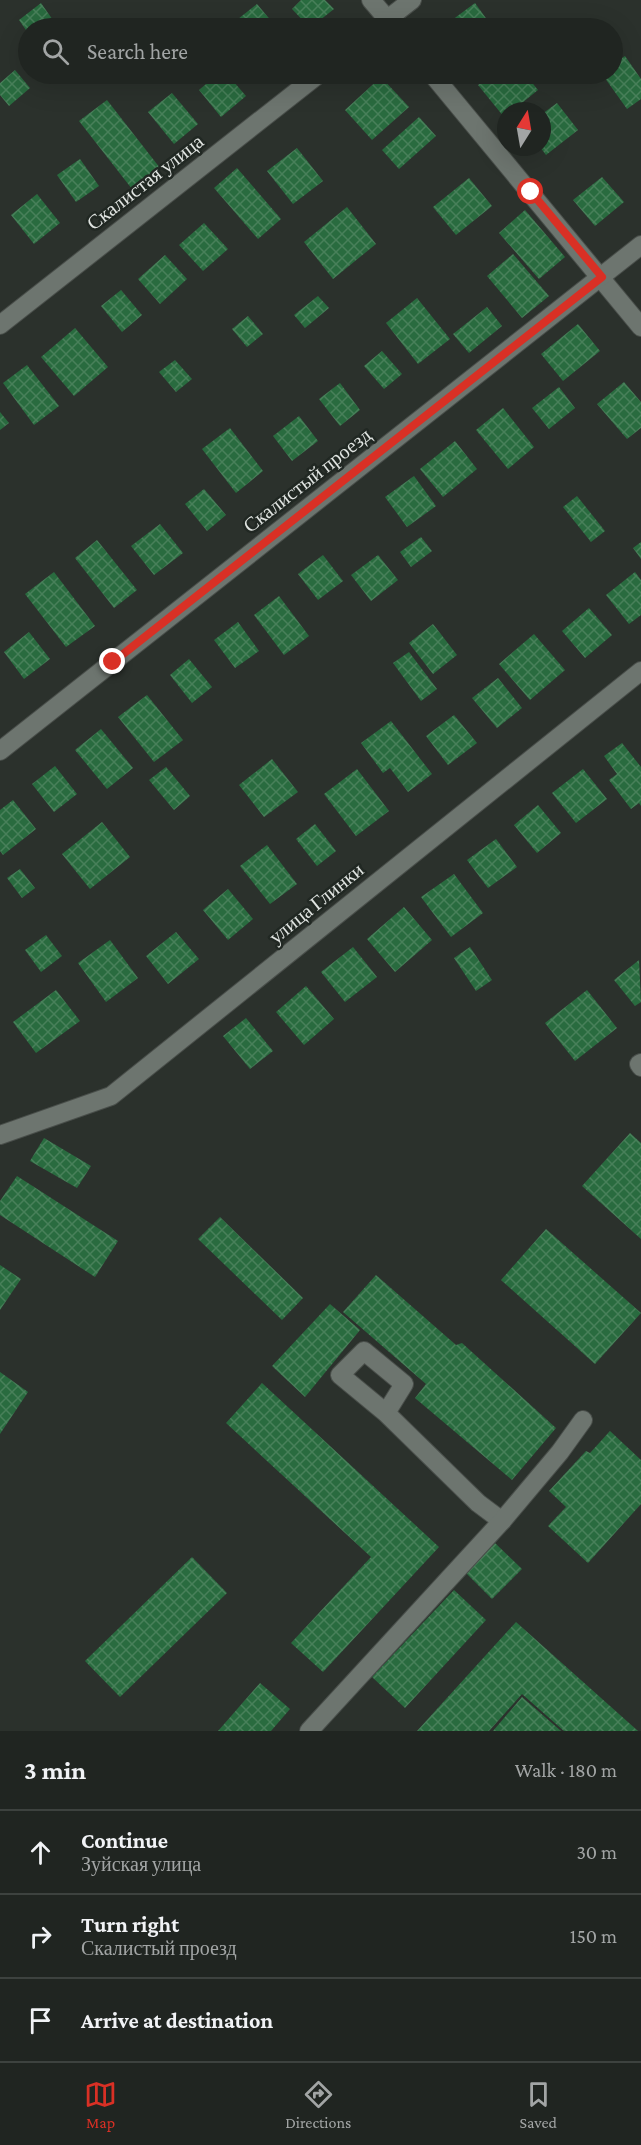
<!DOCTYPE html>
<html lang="en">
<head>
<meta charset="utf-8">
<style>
	body { margin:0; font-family:"Crimson Pro",serif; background:#282d2a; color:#f1f3f6 }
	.compass { position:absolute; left:497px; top:102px; width:54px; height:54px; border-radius:50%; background:#202521; box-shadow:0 6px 24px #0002; rotate:11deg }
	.stop { position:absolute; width:18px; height:18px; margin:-14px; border:4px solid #d93025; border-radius:50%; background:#fff }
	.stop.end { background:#d93025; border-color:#fff; box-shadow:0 2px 6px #0008 }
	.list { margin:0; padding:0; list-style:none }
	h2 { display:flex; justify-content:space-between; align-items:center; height:78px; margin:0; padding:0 24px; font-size:26px }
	h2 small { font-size:20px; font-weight:400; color:#a2a5a5 }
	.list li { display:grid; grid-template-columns:39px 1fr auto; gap:18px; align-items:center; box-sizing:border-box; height:84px; padding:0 24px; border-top:2px solid #3d423f }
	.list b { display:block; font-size:22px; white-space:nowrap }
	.list p { margin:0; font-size:20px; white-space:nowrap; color:#a2a5a5 }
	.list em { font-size:20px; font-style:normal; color:#a2a5a5 }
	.icon { flex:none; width:33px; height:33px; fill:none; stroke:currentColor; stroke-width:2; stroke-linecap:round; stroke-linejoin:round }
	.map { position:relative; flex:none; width:641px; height:1731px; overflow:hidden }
	.search { position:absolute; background:#202521; box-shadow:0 6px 24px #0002; left:18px; right:18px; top:18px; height:66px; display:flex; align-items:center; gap:15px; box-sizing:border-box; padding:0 21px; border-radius:33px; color:#a2a5a5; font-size:22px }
	.sheet { height:330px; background:#202521 }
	nav { display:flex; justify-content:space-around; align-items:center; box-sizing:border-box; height:84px; border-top:2px solid #3d423f; background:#202521; font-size:16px; color:#a2a5a5 }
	nav a { display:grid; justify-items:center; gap:3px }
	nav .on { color:#d93025 }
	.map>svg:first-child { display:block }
</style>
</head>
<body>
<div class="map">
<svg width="641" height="1731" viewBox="0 0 641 1731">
	<defs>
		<pattern id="building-cross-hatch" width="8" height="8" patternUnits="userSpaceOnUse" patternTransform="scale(1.5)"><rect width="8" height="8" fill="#296b3f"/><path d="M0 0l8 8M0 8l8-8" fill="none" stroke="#48805a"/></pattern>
	</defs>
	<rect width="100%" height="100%" fill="#2b312c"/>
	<g fill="url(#building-cross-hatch)">
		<path d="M301 0H325L334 9 310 28 292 9Z"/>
		<path d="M41 3 55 23 48 28H28V33L19 20Z"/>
		<path d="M475 3 493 28H452L448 23Z"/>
		<path d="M257 4 277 28H237L233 23Z"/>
		<path d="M625 56 641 79V99L627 109 602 74H612V64Z"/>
		<path d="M15 70 30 88 9 106 0 95V83Z"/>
		<path d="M129 74H150L136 84Z"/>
		<path d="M218 74H227L246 96 221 117 199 90Z"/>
		<path d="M492 74H525L538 90 512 111H506L504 117 478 85Z"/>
		<path d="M381 77 409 107 372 140 345 110Z"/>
		<path d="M172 93 198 124 174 144 148 112Z"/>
		<path d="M107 100 160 168 132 189 79 121Z"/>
		<path d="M557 103 578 130 546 155 540 147H542V114Z"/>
		<path d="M419 117 436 136 399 169 382 150Z"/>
		<path d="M297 148 323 181 293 204 267 171Z"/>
		<path d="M80 159 99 186 76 202 57 175Z"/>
		<path d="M237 168 281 219 258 239 214 188Z"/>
		<path d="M602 177 624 202 595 226 573 200Z"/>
		<path d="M469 178 492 206 456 235 433 207Z"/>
		<path d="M37 194 60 223 34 244 11 215Z"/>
		<path d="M347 207 376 244 333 279 304 242Z"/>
		<path d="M525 210 565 257 539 279 499 233Z"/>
		<path d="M204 223 228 249 203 271 179 245Z"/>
		<path d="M513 254 549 296 522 318 487 276Z"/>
		<path d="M165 255 187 279 160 304 138 279Z"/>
		<path d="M121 290 142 315 122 332 101 306Z"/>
		<path d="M318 296 329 308 305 328 294 315Z"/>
		<path d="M417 298 450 339 418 364 386 323Z"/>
		<path d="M487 307 502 326 469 353 453 334Z"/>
		<path d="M248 316 263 334 247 347 232 329Z"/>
		<path d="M578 324 600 351 563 381 541 354Z"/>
		<path d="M75 328 108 367 74 396 41 357Z"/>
		<path d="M382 351 402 374 384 389 364 366Z"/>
		<path d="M175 360 192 379 176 392 159 372Z"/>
		<path d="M27 365 59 406 34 425 3 383Z"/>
		<path d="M624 382 641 402V428L627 439 597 404Z"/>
		<path d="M340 383 360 410 340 426 319 399Z"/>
		<path d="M559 387 575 408 549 429 532 408Z"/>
		<path d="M503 408 534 447 508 469 476 430Z"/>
		<path d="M0 412 9 423 0 430Z"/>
		<path d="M299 416 318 441 292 461 273 436Z"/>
		<path d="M230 428 263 471 236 493 202 449Z"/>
		<path d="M455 441 477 469 443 497 420 469Z"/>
		<path d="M414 476 436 506 407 527 385 497Z"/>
		<path d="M204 489 226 515 207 531 185 504Z"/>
		<path d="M577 496 605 531 591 542 563 507Z"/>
		<path d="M160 524 183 553 154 575 131 546Z"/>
		<path d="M421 537 432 551 411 567 400 552Z"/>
		<path d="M97 540 137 590 114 608 75 558Z"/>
		<path d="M641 542V559L633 548Z"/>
		<path d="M323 555 343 581 318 600 298 574Z"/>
		<path d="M378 555 398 580 371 601 351 575Z"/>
		<path d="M54 572 95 626 66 647 25 594Z"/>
		<path d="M635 572 641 580V615L629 624 606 595Z"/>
		<path d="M279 596 309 636 284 655 254 615Z"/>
		<path d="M589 608 612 635 585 658 562 631Z"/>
		<path d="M238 622 259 651 235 668 214 640Z"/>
		<path d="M433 624 457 655 433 674 409 643Z"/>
		<path d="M29 632 50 659 24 679 4 652Z"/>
		<path d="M534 634 565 670 530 700 499 664Z"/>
		<path d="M409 652 437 689 421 701 393 663Z"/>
		<path d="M189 659 212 687 192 703 170 675Z"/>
		<path d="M498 678 522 708 497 728 472 698Z"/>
		<path d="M147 695 183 740 154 762 118 717Z"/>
		<path d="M454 715 477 743 448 765 426 736Z"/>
		<path d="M391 721 432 774 408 792 390 768 383 773 361 743Z"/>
		<path d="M101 729 133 768 107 789 75 750Z"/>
		<path d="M622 743 641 767V806L639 803 631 809 609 780 617 774 604 756Z"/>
		<path d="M272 759 298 792 264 817 239 785Z"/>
		<path d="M55 766 77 794 54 812 32 784Z"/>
		<path d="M166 767 190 796 174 810 149 780Z"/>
		<path d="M357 769 389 811 356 836 324 794Z"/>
		<path d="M583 769 607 799 576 823 552 793Z"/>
		<path d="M13 800 36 829 3 855 0 851V810Z"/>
		<path d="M538 805 561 833 537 853 514 825Z"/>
		<path d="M102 822 130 857 90 889 62 854Z"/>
		<path d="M315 824 336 851 317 866 296 839Z"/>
		<path d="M496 839 517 867 488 888 467 860Z"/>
		<path d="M267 845 297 884 270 904 240 866Z"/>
		<path d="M20 869 35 888 22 898 7 878Z"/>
		<path d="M454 874 483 913 451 937 421 897Z"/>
		<path d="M228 889 253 919 228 940 203 910Z"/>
		<path d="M404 907 432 940 395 972 367 939Z"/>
		<path d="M176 932 199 959 168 984 146 956Z"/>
		<path d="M46 935 62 956 41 972 25 950Z"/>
		<path d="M110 940 138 978 106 1002 78 963Z"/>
		<path d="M353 947 377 977 345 1002 321 972Z"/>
		<path d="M470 947 492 980 476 991 454 958Z"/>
		<path d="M639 960 641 1002 635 1006 614 980Z"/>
		<path d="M306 986 334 1019 304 1045 276 1012Z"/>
		<path d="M56 990 80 1021 36 1053 13 1022Z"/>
		<path d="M587 990 617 1028 575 1061 545 1023Z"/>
		<path d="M246 1018 273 1051 250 1069 223 1036Z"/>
		<path d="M630 1133 641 1143V1239L582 1186Z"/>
		<path d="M44 1138 91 1166 77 1188 30 1161Z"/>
		<path d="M17 1176 118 1241 95 1277 0 1215V1201Z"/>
		<path d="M220 1217 303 1298 282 1320 198 1239Z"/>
		<path d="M546 1229 641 1313 595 1364 501 1280Z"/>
		<path d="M0 1265 21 1279 0 1310Z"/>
		<path d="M376 1275 456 1345 462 1343 556 1428 512 1480 415 1398 426 1384 343 1312Z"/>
		<path d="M330 1304 360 1330 305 1397 272 1366Z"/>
		<path d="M0 1372 28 1392 0 1434Z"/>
		<path d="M262 1383 439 1547 323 1672 291 1643 371 1557 226 1423Z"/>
		<path d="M610 1431 641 1460V1504L588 1563 548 1526 566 1507 549 1491 586 1451 590 1453Z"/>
		<path d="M495 1543 522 1569 492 1599 465 1572Z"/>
		<path d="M192 1557 227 1593 120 1697 85 1661Z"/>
		<path d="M454 1590 486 1620 405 1708 372 1677Z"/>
		<path d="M516 1622 638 1731H564L522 1694 489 1731H417Z"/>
		<path d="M260 1683 290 1709 271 1731H218Z"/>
		<path d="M522 1697 561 1731H493Z"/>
	</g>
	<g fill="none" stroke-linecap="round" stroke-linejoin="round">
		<defs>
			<g id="minor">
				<path d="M371 0 395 28"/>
				<path d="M376 28 412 0"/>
				<path d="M432 74 641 327"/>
				<path d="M0 325 319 74"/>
				<path d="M0 751 641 245"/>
				<path d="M641 1063 639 1064 641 1067"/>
				<path d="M0 1135 111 1096 641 671"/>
				<path d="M386 1413 340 1375 364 1351 404 1384 386 1413 478 1503 502 1521"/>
				<path d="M309 1731 502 1521 560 1452 583 1420"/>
			</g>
		</defs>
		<use href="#minor" stroke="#494e4a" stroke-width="20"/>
		<use href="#minor" stroke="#6d756f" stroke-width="18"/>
	</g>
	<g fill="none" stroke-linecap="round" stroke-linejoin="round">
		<path stroke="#d93025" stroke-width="8" d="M113 662 602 277 531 192"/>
	</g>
	<g text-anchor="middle" stroke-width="5" stroke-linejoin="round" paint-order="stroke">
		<g font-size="20" fill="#e0e4e1" stroke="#212823">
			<text transform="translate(145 182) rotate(-38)" y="7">Скалистая улица</text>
			<text transform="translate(307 480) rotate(-38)" y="7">Скалистый проезд</text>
			<text transform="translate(316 903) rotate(-39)" y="7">улица Глинки</text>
		</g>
	</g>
</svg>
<svg class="compass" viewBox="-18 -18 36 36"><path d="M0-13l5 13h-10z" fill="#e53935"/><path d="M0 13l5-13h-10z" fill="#a2a5a5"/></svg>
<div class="stop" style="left:531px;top:192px"></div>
<div class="stop end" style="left:113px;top:662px"></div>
<div class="search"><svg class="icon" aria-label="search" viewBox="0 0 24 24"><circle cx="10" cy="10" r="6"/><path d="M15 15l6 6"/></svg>Search here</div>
</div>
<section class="sheet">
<h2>3 min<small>Walk · 180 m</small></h2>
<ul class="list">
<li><svg class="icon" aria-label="ahead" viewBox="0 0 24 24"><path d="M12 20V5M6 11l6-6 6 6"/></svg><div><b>Continue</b><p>Зуйская улица</p></div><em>30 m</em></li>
<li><svg class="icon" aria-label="right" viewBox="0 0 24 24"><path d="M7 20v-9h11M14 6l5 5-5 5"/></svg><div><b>Turn right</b><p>Скалистый проезд</p></div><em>150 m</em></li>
<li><svg class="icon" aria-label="arrive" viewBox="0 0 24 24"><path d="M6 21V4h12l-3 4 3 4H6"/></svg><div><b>Arrive at destination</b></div></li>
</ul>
</section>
<nav>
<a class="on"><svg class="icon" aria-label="map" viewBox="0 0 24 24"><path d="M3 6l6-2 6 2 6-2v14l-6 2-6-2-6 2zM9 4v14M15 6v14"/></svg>Map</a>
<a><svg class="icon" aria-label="directions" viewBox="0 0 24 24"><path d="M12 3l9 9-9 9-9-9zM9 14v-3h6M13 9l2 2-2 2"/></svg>Directions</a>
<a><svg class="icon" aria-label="saved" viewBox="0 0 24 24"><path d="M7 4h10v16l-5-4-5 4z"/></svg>Saved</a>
</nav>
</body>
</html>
